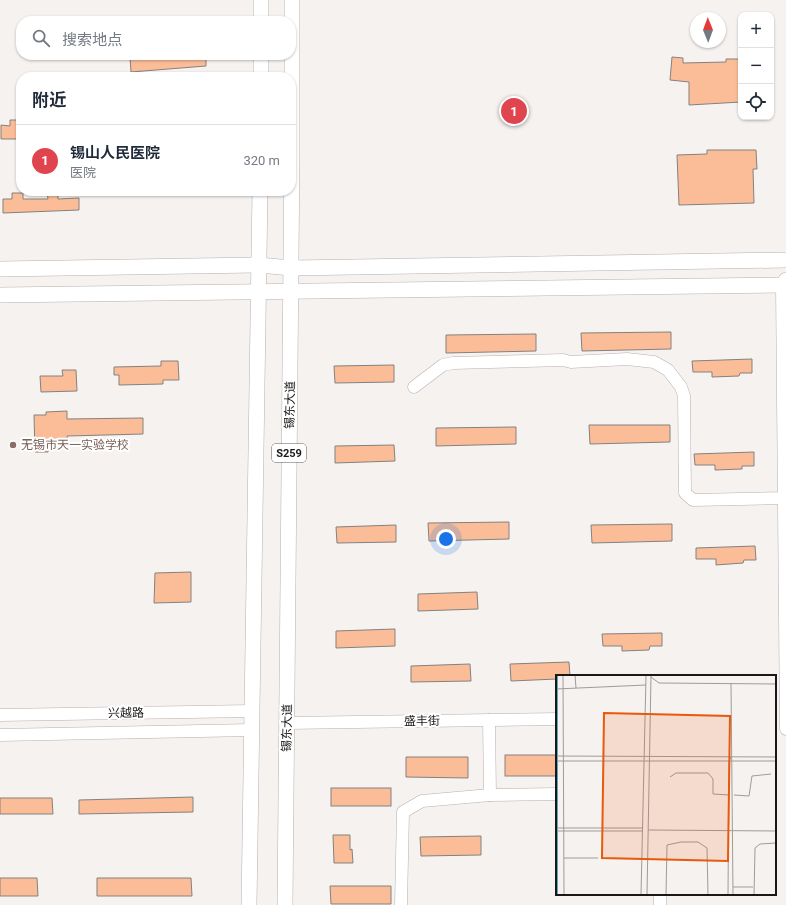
<!DOCTYPE html>
<html lang="zh">
<head>
<meta charset="utf-8">
<style>
	body { margin:0; font-family:Roboto,"Noto Sans SC",sans-serif; background:#f6f6f7; color:#1f2937 }
	.controls { position:absolute; right:12px; top:12px; display:grid; overflow:hidden; border-radius:8px; box-shadow:0 1px 3px #0004 }
	.controls button { width:36px; height:36px; display:grid; place-items:center; padding:0; border:0; border-bottom:1px solid #e0e1e3; background:#fff; color:#1f2937; font:20px sans-serif }
	.compass { position:absolute; left:690px; top:12px; width:36px; height:36px; border-radius:50%; background:#fff; box-shadow:0 1px 3px #0004; rotate:359deg }
	.you { position:absolute; left:446px; top:539px; width:14px; height:14px; margin:-10px; border:3px solid #fff; border-radius:50%; background:#1a73e8; box-shadow:0 0 0 6px #1a73e833 }
	.badge { display:grid; place-items:center; width:26px; height:26px; border-radius:50%; background:#1a73e8; color:#fff; font-size:13px; font-weight:700 }
	.pin { position:absolute; translate:-50% -50%; border:2px solid #fff; box-shadow:0 1px 4px #0006 }
	.list { margin:0; padding:0; list-style:none }
	h2 { display:flex; justify-content:space-between; align-items:center; height:52px; margin:0; padding:0 16px; font-size:17px }
	h2 small { font-size:13px; font-weight:400; color:#747a83 }
	.list li { display:grid; grid-template-columns:26px 1fr auto; gap:12px; align-items:center; box-sizing:border-box; height:72px; padding:0 16px; border-top:1px solid #e0e1e3 }
	.list b { display:block; font-size:15px; white-space:nowrap }
	.list p { margin:0; font-size:13px; white-space:nowrap; color:#747a83 }
	.list em { font-size:13px; font-style:normal; color:#747a83 }
	.icon { flex:none; width:22px; height:22px; fill:none; stroke:currentColor; stroke-width:2; stroke-linecap:round; stroke-linejoin:round }
	.map { position:relative; flex:none; width:786px; height:905px; overflow:hidden }
	.search { position:absolute; background:#fff; box-shadow:0 1px 3px #0004; left:16px; top:16px; width:280px; height:44px; display:flex; align-items:center; gap:10px; box-sizing:border-box; padding:0 14px; border-radius:16px; color:#747a83; font-size:15px }
	.panel { position:absolute; background:#fff; box-shadow:0 1px 3px #0004; left:16px; top:72px; width:280px; height:124px; border-radius:16px }
	.map>svg:first-child { display:block }
</style>
</head>
<body>
<div class="map">
<svg width="786" height="905" viewBox="0 0 786 905">
	<rect width="100%" height="100%" fill="#f6f2f0"/>
	<g fill="#fbbd98" stroke="#84817f">
		<path d="M139 55H206V66L131 72 130 57Z"/>
		<path d="M672 57 683 58V63L726 62V59H741V102L689 105V82L670 80Z"/>
		<path d="M10 120H21V139H1V125L10 126Z"/>
		<path d="M707 150H756L757 169H753L754 203 679 205 677 155 707 154Z"/>
		<path d="M47 192H58V199L79 198V210L3 213V199H12V193H23V199H48Z"/>
		<path d="M671 332V349L582 351 581 333Z"/>
		<path d="M536 334V351L446 353V335Z"/>
		<path d="M752 359V373H740L739 376 712 377V372H693L692 361Z"/>
		<path d="M161 361H178L179 380H163V384L119 385V375H114V367L161 366Z"/>
		<path d="M394 365V382L335 383 334 366Z"/>
		<path d="M62 370H76L77 391 41 392 40 376H63Z"/>
		<path d="M67 411V419L143 418V434L67 436 68 443 48 444V452H35L34 415H46V412Z"/>
		<path d="M589 425H670V442L590 444Z"/>
		<path d="M516 427V444L436 446V428Z"/>
		<path d="M394 445 395 461 335 463V446Z"/>
		<path d="M754 452V466H742V469L715 470V465H695L694 454Z"/>
		<path d="M509 522V539L429 541 428 523Z"/>
		<path d="M672 524V541L592 543 591 525Z"/>
		<path d="M396 525V542L337 543 336 527Z"/>
		<path d="M755 546 756 560H744L743 563 716 565V559H696V548Z"/>
		<path d="M191 572V602L154 603 155 573Z"/>
		<path d="M477 592 478 609 418 611V594Z"/>
		<path d="M395 629V646L336 648V631Z"/>
		<path d="M662 633V646H650L649 650 622 651V646H603L602 634Z"/>
		<path d="M569 662 570 676H557V679L511 681 510 664Z"/>
		<path d="M470 664 471 681 411 682V666Z"/>
		<rect x="505" y="755" width="52" height="21"/>
		<path d="M406 757H468V778L406 777Z"/>
		<rect x="331" y="788" width="60" height="18"/>
		<path d="M193 797V812L79 814V800Z"/>
		<path d="M0 798H52L53 814H0Z"/>
		<path d="M333 835H350V850L352 849 353 863H334Z"/>
		<path d="M481 836V855L421 856 420 837Z"/>
		<path d="M0 878H37L38 896H0Z"/>
		<path d="M97 878H191L192 896H97Z"/>
		<path d="M330 886H391V904H331Z"/>
	</g>
	<g fill="none" stroke-linecap="round" stroke-linejoin="round">
		<defs>
			<g id="minor">
				<path d="M785 279 782 285 786 729"/>
				<path d="M414 387 443 365 453 363 563 360 571 362 627 359 654 362 668 370 681 387 684 396 685 493 693 500 781 498 784 497"/>
				<path d="M0 715 252 711"/>
				<path d="M489 720 490 795"/>
				<path d="M287 723 557 719"/>
				<path d="M0 735 251 730"/>
				<path d="M660 894V905"/>
				<path d="M401 905 403 812 422 801 490 795 557 794"/>
			</g>
			<g id="major">
				<path d="M261 21V0"/>
				<path d="M261 77V55"/>
				<path d="M0 269 259 265 291 268 786 260"/>
				<path d="M0 295 786 285"/>
				<path d="M249 905 260 191"/>
				<path d="M285 905 292 152V0"/>
			</g>
		</defs>
		<use href="#minor" stroke="#b5b1af" stroke-width="13"/>
		<use href="#major" stroke="#b5b1af" stroke-width="16"/>
		<use href="#minor" stroke="#fff" stroke-width="12"/>
		<use href="#major" stroke="#fff" stroke-width="15"/>
	</g>
	<circle fill="#8d6e63" stroke="#fff" stroke-width="1.5" cx="13" cy="445" r="4"/>
	<g text-anchor="middle" stroke-width="4" stroke-linejoin="round" paint-order="stroke">
		<rect fill="#fff" stroke="#5e5d5d" stroke-width="1" x="272" y="444" width="34" height="18" rx="3"/>
		<g font-size="11" font-weight="bold" fill="#191817">
			<text x="289" y="457">S259</text>
		</g>
		<g font-size="12" fill="#191817" stroke="#fff">
			<text transform="translate(290 405) rotate(-89)" y="4">锡东大道</text>
			<text transform="translate(126 713) rotate(-1)" y="4">兴越路</text>
			<text transform="translate(422 721) rotate(-1)" y="4">盛丰街</text>
			<text transform="translate(287 728) rotate(-89)" y="4">锡东大道</text>
		</g>
		<g font-size="12" fill="#785e54" stroke="#fff" text-anchor="start">
			<text x="21" y="449">无锡市天一实验学校</text>
		</g>
	</g>
	<g transform="translate(556 675)">
		<rect width="220" height="220" fill="#f6f2f0"/>
		<path fill="none" stroke="#57a9c1" stroke-width="2" d="M1 220V0"/>
		<path fill="none" stroke="#9e9b99" stroke-width="1" d="M7 0 8 220M19 0 20 13M95 2 103 8 220 9M175 8 177 220M0 14 90 10M0 81 220 82M0 86H220M114 102 120 98H152L157 104V119L173 120M178 120 193 121 196 101 215 99M0 153H87M92 155 220 156M0 156H87M8 183H42M177 212H197M85 220 90 0M91 220 95 0M110 220 111 170 125 167H142L151 173 152 220M172 220 173 86 175 82M198 220 199 173 204 169 220 168"/>
		<path fill="#e8590c" fill-opacity="0.15" stroke="#e8590c" stroke-width="2" d="M48 38 174 41 172 186 46 183Z"/>
		<rect width="220" height="220" fill="none" stroke="#191817" stroke-width="2"/>
	</g>
</svg>
<div class="controls">
<button>+</button>
<button>−</button>
<button><svg class="icon" aria-label="locate" viewBox="0 0 24 24"><circle cx="12" cy="12" r="6"/><path d="M12 2v4M12 18v4M2 12h4M18 12h4"/></svg></button>
</div>
<svg class="compass" viewBox="-18 -18 36 36"><path d="M0-13l5 13h-10z" fill="#e53935"/><path d="M0 13l5-13h-10z" fill="#747a83"/></svg>
<div class="you"></div>
<div class="pin badge" style="left:514px;top:111px;background:#e0444e">1</div>
<div class="search"><svg class="icon" aria-label="search" viewBox="0 0 24 24"><circle cx="10" cy="10" r="6"/><path d="M15 15l6 6"/></svg>搜索地点</div>
<section class="panel">
<h2>附近<small></small></h2>
<ul class="list">
<li><span class="badge" style="background:#e0444e">1</span><div><b>锡山人民医院</b><p>医院</p></div><em>320 m</em></li>
</ul>
</section>
</div>
</body>
</html>
